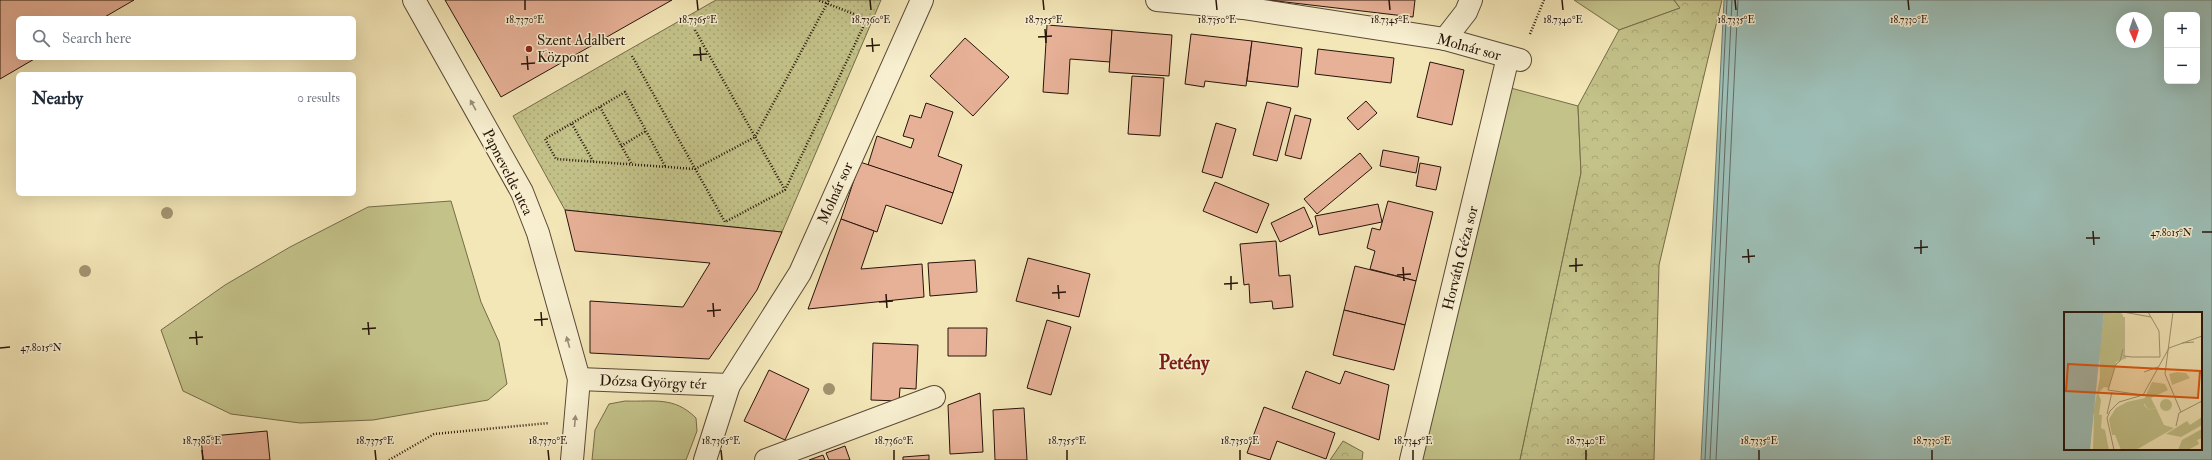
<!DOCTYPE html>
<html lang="en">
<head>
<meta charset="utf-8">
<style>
	body { margin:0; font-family:"IM FELL Double Pica",serif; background:#f2f2f3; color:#1f2937 }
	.controls { position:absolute; right:12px; top:12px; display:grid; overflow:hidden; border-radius:6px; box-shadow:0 4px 16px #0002 }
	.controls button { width:36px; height:36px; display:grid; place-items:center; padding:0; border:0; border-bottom:1px solid #e0e1e3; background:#fff; color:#1f2937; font:20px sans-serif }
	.compass { position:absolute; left:2116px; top:12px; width:36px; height:36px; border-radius:50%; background:#fff; box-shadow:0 4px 16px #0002; rotate:177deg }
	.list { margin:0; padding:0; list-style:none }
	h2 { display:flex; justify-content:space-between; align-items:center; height:52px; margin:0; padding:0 16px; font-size:17px }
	h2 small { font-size:13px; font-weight:400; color:#747a83 }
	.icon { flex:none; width:22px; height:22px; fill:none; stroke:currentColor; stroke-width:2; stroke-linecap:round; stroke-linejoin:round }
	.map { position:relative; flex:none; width:2212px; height:460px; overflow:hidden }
	.search { position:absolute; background:#fff; box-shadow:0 4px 16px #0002; left:16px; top:16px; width:340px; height:44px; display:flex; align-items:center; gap:10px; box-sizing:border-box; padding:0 14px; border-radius:6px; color:#747a83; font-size:15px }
	.panel { position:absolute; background:#fff; box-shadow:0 4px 16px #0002; left:16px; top:72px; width:340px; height:124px; border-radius:6px }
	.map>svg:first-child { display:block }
</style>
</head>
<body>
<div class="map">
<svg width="2212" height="460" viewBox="0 0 2212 460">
	<defs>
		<pattern id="forest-crowns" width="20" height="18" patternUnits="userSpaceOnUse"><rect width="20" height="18" fill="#c3c289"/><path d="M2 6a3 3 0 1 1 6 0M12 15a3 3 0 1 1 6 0" fill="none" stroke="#a8a675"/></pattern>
		<pattern id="garden-dots" width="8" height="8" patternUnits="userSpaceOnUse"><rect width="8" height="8" fill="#c3c289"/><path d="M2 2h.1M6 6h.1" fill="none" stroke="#a8a675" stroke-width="1.8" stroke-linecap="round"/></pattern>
	</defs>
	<rect width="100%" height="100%" fill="#f3e6b7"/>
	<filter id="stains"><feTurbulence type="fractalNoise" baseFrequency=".005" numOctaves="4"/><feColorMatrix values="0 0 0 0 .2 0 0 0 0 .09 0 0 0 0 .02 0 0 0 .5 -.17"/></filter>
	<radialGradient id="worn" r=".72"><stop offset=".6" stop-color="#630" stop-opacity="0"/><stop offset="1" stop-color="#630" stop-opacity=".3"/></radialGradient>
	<g fill="#c3c289" stroke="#756b4a">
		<path d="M1574 0H1674L1680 8 1619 30Z"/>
		<path d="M1507 87 1578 106 1581 173 1520 460H1419Z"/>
		<path d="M451 201 481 302 499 342 507 384 488 400 373 420 300 423 231 414 183 391 161 330 225 285 290 247 368 207Z"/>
		<path d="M625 401C654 402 674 396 696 418L697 431 686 460H592L595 430 609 404Z"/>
	</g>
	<g fill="url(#forest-crowns)" stroke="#756b4a">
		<path d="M1674 0H1722L1659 265 1654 460H1520L1581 173 1578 106 1619 30 1680 8Z"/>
		<path d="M1343 441 1363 452 1362 460H1330Z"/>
	</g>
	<path fill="url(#garden-dots)" stroke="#756b4a" d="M716 0H881L782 232 565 210 513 116Z"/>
	<path fill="#9dbeb6" stroke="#6e7a71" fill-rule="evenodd" d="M1724 0H2212V460H1701ZM2167 15H2197V81H2167ZM2122 18H2146V42H2122ZM2065 313H2201V449H2065Z"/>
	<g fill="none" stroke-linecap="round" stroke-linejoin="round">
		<g stroke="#626960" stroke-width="1">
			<path d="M1705 460 1727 0"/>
			<path d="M1710 460 1732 0"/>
			<path d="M1716 460 1738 0"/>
		</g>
	</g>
	<g fill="#e7b197" stroke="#27140a">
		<path d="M0 0H134L103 18H18V58H36L0 79Z"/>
		<path d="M445 0H672L501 97Z"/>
		<path d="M1268 0H1415L1413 17Z"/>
		<path d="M1047 25 1112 30 1110 62 1070 59 1068 94 1043 92Z"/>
		<path d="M1112 30 1172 35 1169 76 1109 72Z"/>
		<path d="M1191 34 1252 41 1246 86 1205 81 1204 87 1185 84Z"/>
		<path d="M965 38 1009 77 973 116 930 76Z"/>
		<path d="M1252 41 1302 48 1298 87 1247 81Z"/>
		<path d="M1318 49 1394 58 1391 83 1315 74Z"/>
		<path d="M1430 62 1464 70 1452 125 1417 117Z"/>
		<path d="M1132 76 1164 78 1160 136 1128 134Z"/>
		<path d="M1366 101 1377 113 1358 130 1347 118Z"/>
		<path d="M1267 102 1291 108 1277 161 1253 155Z"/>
		<path d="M926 103 953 112 938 156 962 165 953 193 868 165 877 136 911 148 914 139 903 136 910 115 921 118Z"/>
		<path d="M1295 115 1311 119 1301 159 1285 155Z"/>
		<path d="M1216 123 1236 129 1222 178 1202 172Z"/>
		<path d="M1383 150 1419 157 1416 173 1380 166Z"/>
		<path d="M1360 153 1372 168 1317 214 1304 199Z"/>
		<path d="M860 162 953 193 942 224 886 205 877 232 841 219Z"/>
		<path d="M1420 163 1441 167 1436 190 1416 186Z"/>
		<path d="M1215 182 1269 204 1257 233 1203 211Z"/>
		<path d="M1388 201 1433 212 1416 281 1370 269 1375 251 1367 248 1372 228 1380 230Z"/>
		<path d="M1378 204 1382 222 1319 235 1315 216Z"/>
		<path d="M1304 207 1313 227 1280 242 1271 223Z"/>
		<path d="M565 210 782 232 757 290 709 359 590 353V301L683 307 710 263 575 251Z"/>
		<path d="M841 219 874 231 861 269 922 264 924 297 808 309Z"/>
		<path d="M1276 241 1279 276 1290 275 1293 307 1273 309 1272 301 1250 303 1249 284 1244 285 1240 244Z"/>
		<path d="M1028 258 1090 274 1079 317 1016 301Z"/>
		<path d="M975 260 977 292 930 296 928 263Z"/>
		<path d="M1355 266 1416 281 1405 325 1344 310Z"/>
		<path d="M1344 310 1405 325 1394 370 1333 355Z"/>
		<path d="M1047 320 1071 327 1051 395 1027 388Z"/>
		<path d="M948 328H987L986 356H948Z"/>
		<path d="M873 343 918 345 916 389 900 388 899 401 871 400Z"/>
		<path d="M769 370 809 389 785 440 744 421Z"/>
		<path d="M1306 371 1340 384 1345 371 1389 385 1379 440 1292 408Z"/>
		<path d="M980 393 983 452 950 454 948 405Z"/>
		<path d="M1264 407 1335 433 1326 459 1277 441 1270 460 1247 453Z"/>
		<path d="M1024 408 1027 460H995L993 410Z"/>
		<path d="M267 431 270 460H203L201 437Z"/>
		<path d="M845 446 850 460H829L826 453Z"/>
		<path d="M823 455 825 460H809Z"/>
		<path d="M929 455V460H903V457Z"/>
	</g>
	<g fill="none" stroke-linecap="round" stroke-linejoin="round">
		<defs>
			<g id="minor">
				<path d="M414 0 522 192 538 233 579 379 572 460"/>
				<path d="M1157 0 1243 8 1445 39 1520 60"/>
				<path d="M1445 39 1466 12 1471 0"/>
				<path d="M579 379 729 385"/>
				<path d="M705 460 729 385 800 273 922 0"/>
				<path d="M766 460 934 397"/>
				<path d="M1411 460 1508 57"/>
			</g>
		</defs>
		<use href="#minor" stroke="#5a4835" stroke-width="24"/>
		<g stroke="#27140a" stroke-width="2.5" stroke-dasharray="1 2" stroke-linecap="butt">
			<path d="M695 30 785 190"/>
			<path d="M1530 34 1544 0"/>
			<path d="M632 56 725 222 785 190 867 19 818 0"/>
			<path d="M600 107 631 163"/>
			<path d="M572 124 593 161"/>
			<path d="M621 146 646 131"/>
			<path d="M665 166 625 92 545 139 556 159 695 169 755 137 829 0"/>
			<path d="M389 460 434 434 549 423"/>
		</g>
		<use href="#minor" stroke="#f7efd0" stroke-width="22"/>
	</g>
	<g fill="#a19470">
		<circle cx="167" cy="213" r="6"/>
		<circle cx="85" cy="271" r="6"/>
		<circle cx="829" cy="389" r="6"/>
	</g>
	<defs><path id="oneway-solid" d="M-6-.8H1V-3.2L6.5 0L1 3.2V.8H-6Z"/></defs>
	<g fill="#998c77">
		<use href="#oneway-solid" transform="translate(473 105) rotate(-119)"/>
		<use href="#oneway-solid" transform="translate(568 342) rotate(-106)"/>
		<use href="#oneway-solid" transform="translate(575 421) rotate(-85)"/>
	</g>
	<path fill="none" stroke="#27140a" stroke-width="1.5" d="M525 0V10M697 0 698 10M870 0 871 10M1043 0 1044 10M1216 0 1217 10M1389 0 1390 10M1562 0 1563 10M1735 0 1736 10M1908 0 1909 10M1045 29 1046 43M1038 37 1052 36M872 38 873 52M866 46 880 45M700 47 701 61M693 55 707 54M527 56 528 70M521 64 535 63M2093 231 2094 245M2202 232H2212M2086 238H2100M1921 240V254M1914 248 1928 247M1748 249 1749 263M1742 257 1755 256M1576 258V272M1569 266 1583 265M1403 267 1404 281M1397 275 1411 274M1231 276V290M1224 284 1238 283M1058 285 1059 299M1052 293 1066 292M886 294 887 308M879 302 893 301M713 303 714 317M707 311 721 310M541 312 542 326M534 320 548 319M368 322 369 335M362 329 376 328M196 331 197 345M189 338 203 337M0 348 10 347M202 450 203 460M375 450 376 460M548 450 549 460M721 450 722 460M894 450V460M1067 450V460M1240 450V460M1413 450V460M1586 450V460M1759 450V460M1932 450V460"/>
	<circle fill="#8f2418" stroke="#f7efd0" stroke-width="1.5" cx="529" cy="49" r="4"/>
	<g text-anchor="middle" stroke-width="3" stroke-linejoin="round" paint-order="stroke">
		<g font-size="15" fill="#27140a" stroke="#f7efd0" text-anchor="start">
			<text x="537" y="45">Szent Adalbert<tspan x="537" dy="17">Központ</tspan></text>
		</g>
		<g font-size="15" fill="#27140a" stroke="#f7efd0">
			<text transform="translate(1469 47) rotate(15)" y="5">Molnár sor</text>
			<text transform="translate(508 172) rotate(63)" y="5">Papnevelde utca</text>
			<text transform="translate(835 193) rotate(-66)" y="5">Molnár sor</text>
			<text transform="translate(1460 258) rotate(-76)" y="5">Horváth Géza sor</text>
			<text transform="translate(653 382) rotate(2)" y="5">Dózsa György tér</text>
		</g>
		<g font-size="19" font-weight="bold" fill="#7a1f14" stroke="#f7efd0">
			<text x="1184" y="369">Petény</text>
		</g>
	</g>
	<g transform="translate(2064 312)">
		<rect width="138" height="138" fill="#f3e6b7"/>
		<path d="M41 0H56L59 3V43L63 46 52 50 45 76 40 75V71L53 2ZM113 60 122 61 126 66 108 73 105 62ZM96 93a6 6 0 1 1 12 0a6 6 0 1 1-12 0ZM56 100 101 121 81 129 76 128 72 138H63L57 122ZM30 102 38 103 37 116 41 118 45 138H29ZM138 105V113L117 125 102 122 123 109 126 113ZM138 117V126L133 128 135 132 124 138H114L118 128Z" fill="#c3c289"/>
		<path d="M40 0 54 2 40 75 34 81 37 88 35 103 29 102 36 65 35 43ZM81 86 80 93 85 98 92 96 100 113 110 116 72 138 77 123 64 112 62 114 67 121 57 120 63 138H57L51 123H48L45 107 52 96 63 90Z" fill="#c3c289"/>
		<path d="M88 70 101 72 104 78 87 86 92 96 85 98 79 90Z" fill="#c3c289"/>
		<path d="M0 0H40L26 138H0Z" fill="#9dbeb6"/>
		<path fill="none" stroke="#a19272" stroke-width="1" d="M59 0 87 5M84 0 95 19 96 45M109 0 101 62 117 100M60 5V44L68 45M118 31 130 30M105 36 138 24M68 45H96M56 49 59 37M80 60 94 55M44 78 78 83M44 78 52 52 56 49M43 102 48 80M112 114 115 101 138 89M50 138 43 106 46 99 55 90 79 83 105 36"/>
		<path fill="#de560c" fill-opacity="0.15" stroke="#de560c" stroke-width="2" d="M4 52 136 59 134 86 2 79Z"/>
		<rect width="138" height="138" fill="none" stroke="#27140a" stroke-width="2"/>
	</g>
	<g font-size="10" text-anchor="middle" fill="#27140a" stroke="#f7efd0" stroke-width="3" stroke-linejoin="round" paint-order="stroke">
		<text x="525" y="23">18.7370°E</text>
		<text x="698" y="23">18.7365°E</text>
		<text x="871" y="23">18.7360°E</text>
		<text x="1044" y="23">18.7355°E</text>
		<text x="1217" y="23">18.7350°E</text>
		<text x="1390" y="23">18.7345°E</text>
		<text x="1563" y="23">18.7340°E</text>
		<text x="1736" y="23">18.7335°E</text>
		<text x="1909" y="23">18.7330°E</text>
		<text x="2171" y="236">47.8015°N</text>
		<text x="41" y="351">47.8015°N</text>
		<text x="202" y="444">18.7380°E</text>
		<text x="375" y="444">18.7375°E</text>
		<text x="548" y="444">18.7370°E</text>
		<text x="721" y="444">18.7365°E</text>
		<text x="894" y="444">18.7360°E</text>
		<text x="1067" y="444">18.7355°E</text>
		<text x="1240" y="444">18.7350°E</text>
		<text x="1413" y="444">18.7345°E</text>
		<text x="1586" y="444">18.7340°E</text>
		<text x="1759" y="444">18.7335°E</text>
		<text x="1932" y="444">18.7330°E</text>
	</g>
	<rect width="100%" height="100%" filter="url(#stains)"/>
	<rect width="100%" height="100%" fill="url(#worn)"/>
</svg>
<div class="controls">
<button>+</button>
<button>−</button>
</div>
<svg class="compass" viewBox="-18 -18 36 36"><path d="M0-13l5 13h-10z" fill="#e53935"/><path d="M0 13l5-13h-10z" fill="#747a83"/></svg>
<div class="search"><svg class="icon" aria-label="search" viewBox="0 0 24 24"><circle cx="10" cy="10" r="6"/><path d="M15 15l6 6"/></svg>Search here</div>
<section class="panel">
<h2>Nearby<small>0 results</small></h2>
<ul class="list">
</ul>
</section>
</div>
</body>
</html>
